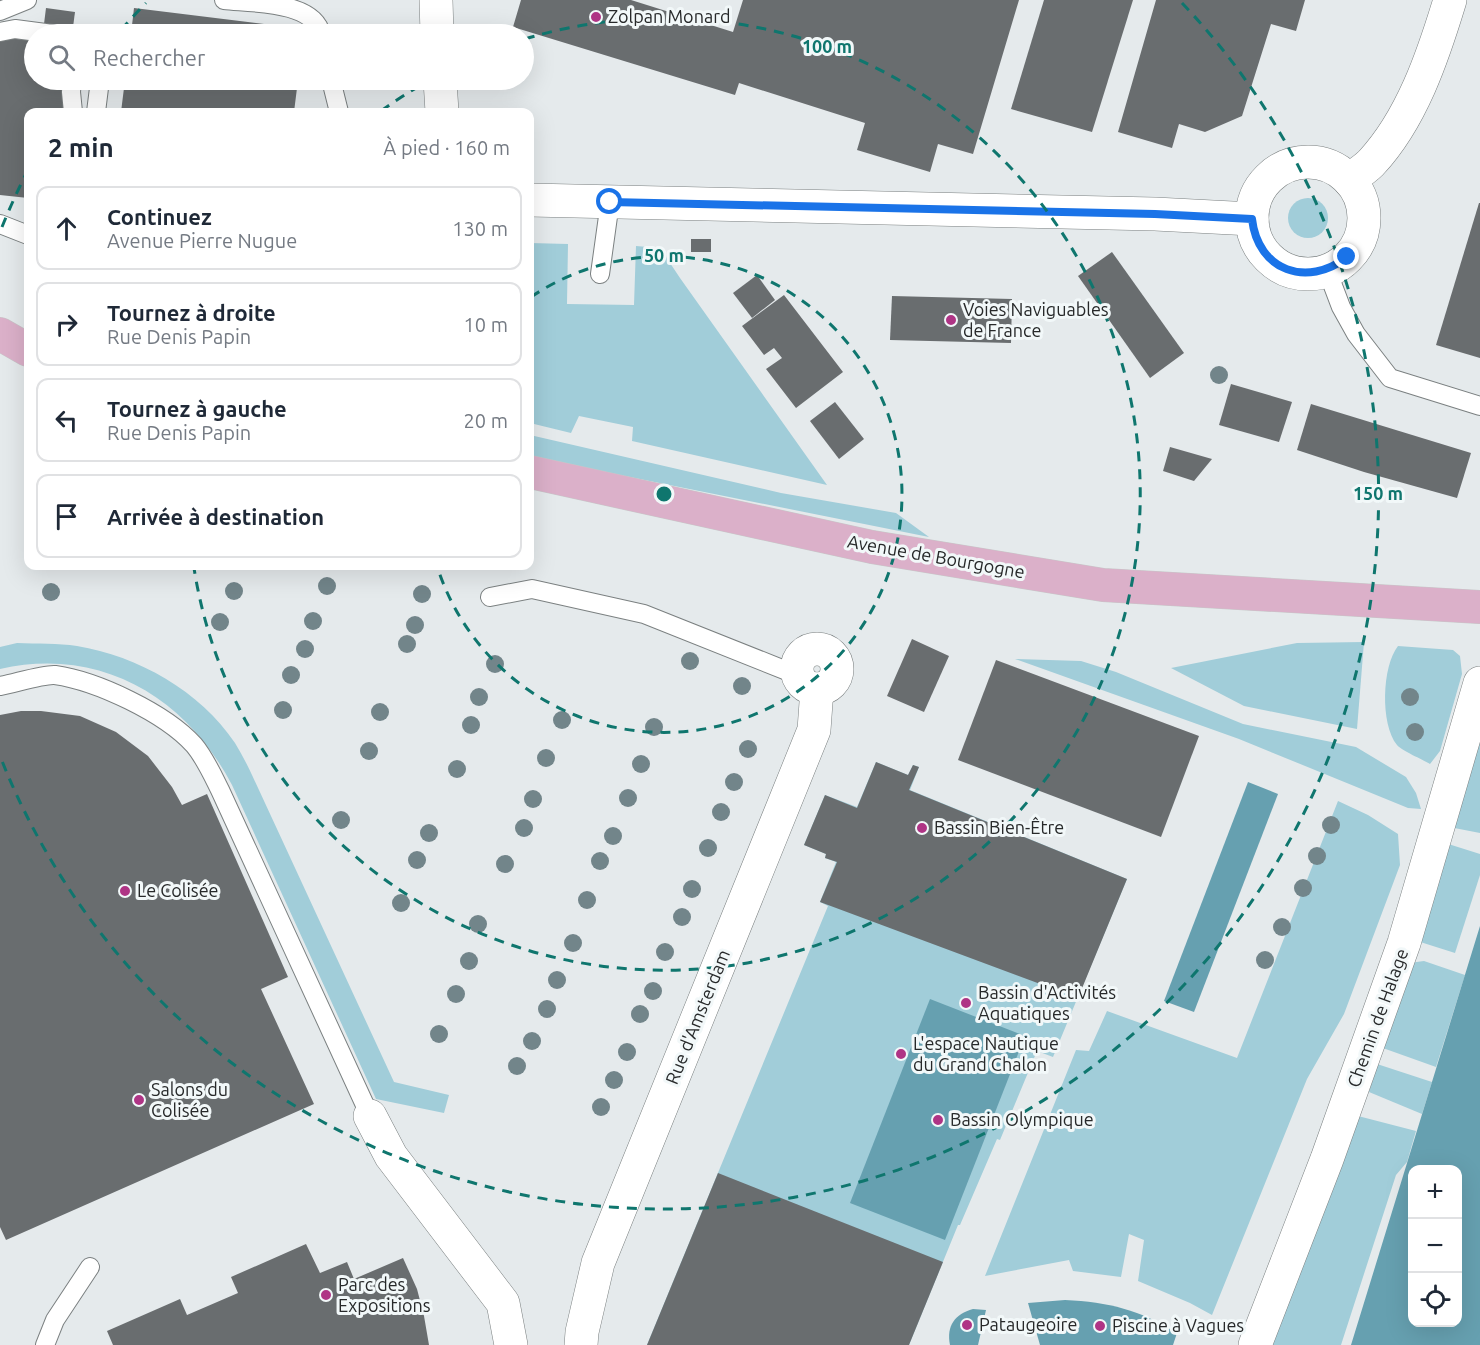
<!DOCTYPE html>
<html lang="fr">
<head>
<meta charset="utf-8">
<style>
	body { margin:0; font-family:Ubuntu,sans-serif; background:#f2f2f3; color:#1f2937 }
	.controls { position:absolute; right:18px; bottom:18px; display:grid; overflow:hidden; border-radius:12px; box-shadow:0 6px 24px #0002 }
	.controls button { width:54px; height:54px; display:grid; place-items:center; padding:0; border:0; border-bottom:2px solid #e0e1e3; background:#fff; color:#1f2937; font:30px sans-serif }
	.stop { position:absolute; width:18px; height:18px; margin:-14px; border:4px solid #1a73e8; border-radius:50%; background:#fff }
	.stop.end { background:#1a73e8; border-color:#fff; box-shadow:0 2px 6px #0008 }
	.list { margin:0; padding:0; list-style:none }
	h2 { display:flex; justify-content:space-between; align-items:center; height:78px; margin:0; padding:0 24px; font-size:26px }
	h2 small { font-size:20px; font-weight:400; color:#747a83 }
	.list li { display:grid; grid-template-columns:39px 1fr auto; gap:18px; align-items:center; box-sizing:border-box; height:84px; margin:0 12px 12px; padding:0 12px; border:2px solid #e0e1e3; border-radius:12px }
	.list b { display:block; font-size:22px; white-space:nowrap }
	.list p { margin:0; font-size:20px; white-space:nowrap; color:#747a83 }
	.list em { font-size:20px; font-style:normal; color:#747a83 }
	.icon { flex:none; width:33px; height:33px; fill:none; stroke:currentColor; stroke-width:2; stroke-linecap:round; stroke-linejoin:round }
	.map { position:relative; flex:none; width:1480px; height:1345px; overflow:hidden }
	.search { position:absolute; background:#fff; box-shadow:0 6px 24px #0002; left:24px; top:24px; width:510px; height:66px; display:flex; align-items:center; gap:15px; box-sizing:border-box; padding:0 21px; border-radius:33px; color:#747a83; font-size:22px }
	.panel { position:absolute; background:#fff; box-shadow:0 6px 24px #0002; left:24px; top:108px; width:510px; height:462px; border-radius:12px }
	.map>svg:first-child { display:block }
</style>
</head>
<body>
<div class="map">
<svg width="1480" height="1345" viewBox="0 0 1480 1345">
	<rect width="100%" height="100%" fill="#e5eaec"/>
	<g fill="#a1cdd9">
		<circle cx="1308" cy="218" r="20"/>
		<path d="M530 243 568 244 567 304 634 305 636 246 660 248 680 278 827 485 632 441 633 427 579 416 571 433 530 423Z"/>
		<path d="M530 435 781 493 896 513 929 537 530 457Z"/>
		<path d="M1364 642 1357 729 1244 706 1171 668 1297 643Z"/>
		<path d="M17 643C37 644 58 643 77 646 138 656 200 691 235 743 241 753 247 764 252 775L394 1082 449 1095 444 1113 376 1099 232 785C186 697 100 646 0 669V647Z"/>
		<path d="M1398 646 1453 650 1460 656 1462 674 1440 751 1430 764C1422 759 1402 751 1397 745 1380 724 1382 666 1398 646Z"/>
		<path d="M1015 659 1081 661 1116 672 1243 724 1356 747 1406 777 1416 793 1421 809 1408 808 1239 739Z"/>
		<path d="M1480 734V833L1444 826Z"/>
		<path d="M876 762 908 775 913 765 919 767 910 790 1127 879 1053 1057 1037 1051 1000 1140 997 1139 960 1225H958L909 1345H647L828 906 820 902 836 862 825 858 826 854 804 845 825 795 857 807Z"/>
		<path d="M1338 801 1368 815 1398 834 1400 865 1344 1014 1307 1079 1212 1315 1190 1303 1138 1281 1144 1240 1129 1234 1121 1277 1073 1271 1069 1260 985 1276 1076 1050 1089 1051 1107 1011 1237 1058Z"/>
		<path d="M1442 842 1480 854V875L1455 953 1414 940Z"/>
		<path d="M1424 961 1465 975 1436 1067 1380 1047 1409 963Z"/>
		<path d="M1377 1064 1432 1082 1422 1114 1369 1092Z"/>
		<path d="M1358 1116 1416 1131 1407 1162 1396 1175 1341 1345H1265Z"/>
	</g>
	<g fill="#66a0b0" fill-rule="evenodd">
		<path d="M1248 782 1278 794 1194 1012 1164 1001Z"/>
		<path d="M1480 926V1345H1351ZM1412 1170H1458V1322H1412Z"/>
		<path d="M930 999 1025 1036 945 1240 850 1203Z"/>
		<path d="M1065 1300C1109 1302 1140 1310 1177 1333L1173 1345H1040L1028 1303Z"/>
		<path d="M973 1309 986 1310 978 1345H950C946 1326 955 1314 973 1309Z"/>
	</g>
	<g fill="#696d6f">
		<path d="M521 0H631L733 32 743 0H1019L973 154 938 144 930 172 857 150 865 123 739 83 735 95 513 27Z"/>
		<path d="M1044 0H1133L1092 132 1011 109Z"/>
		<path d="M1156 0H1305L1296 31 1271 24 1242 116 1205 132 1179 124 1172 148 1118 132Z"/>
		<path d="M46 8 75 12 73 27 44 24Z"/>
		<path d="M134 8 304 29 303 34H131Z"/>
		<path d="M0 37 34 41V80H67L64 112H28V198L0 195Z"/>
		<path d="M125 80H298L294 112H121Z"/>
		<path d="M1479 203H1480V358L1436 345Z"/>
		<rect x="691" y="239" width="20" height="13"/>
		<path d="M1112 252 1184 353 1150 378 1078 276Z"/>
		<path d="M757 275 775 300 752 318 733 293Z"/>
		<path d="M784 295 843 372 796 408 766 369 782 358 774 348 764 355 742 326Z"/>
		<path d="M892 296 1012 299 1011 343 890 340Z"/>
		<path d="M1231 384 1292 402 1279 442 1219 425Z"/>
		<path d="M835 402 864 439 839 459 810 421Z"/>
		<path d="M1311 404 1471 453 1457 498 1364 472 1297 450Z"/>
		<path d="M1170 447 1212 459 1194 481 1163 471Z"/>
		<path d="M912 639 949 656 924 712 887 696Z"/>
		<path d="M996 660 1199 736 1161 837 958 760Z"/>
		<path d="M21 711H41L80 716 116 732 148 756 172 787 182 805 207 794 288 977 261 989 314 1104 6 1240 0 1227V715Z"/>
		<path d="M876 762 908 775 913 765 919 767 909 790 1127 879 1078 998 820 902 837 862 825 858 826 854 804 845 825 795 857 808Z"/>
		<path d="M718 1173 943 1262 909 1345H647Z"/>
		<path d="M306 1244 320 1273 347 1262 354 1279 403 1258 417 1289 424 1316 429 1345H113L107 1331 180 1299 187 1315 238 1293 231 1277Z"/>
	</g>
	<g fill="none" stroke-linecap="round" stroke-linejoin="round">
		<defs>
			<g id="lane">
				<path d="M224 0C251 3 314 1 321 34"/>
				<path d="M0 11 27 0"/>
				<path d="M0 32 15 29 53 34"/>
				<path d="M72 80 71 92 73 112"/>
				<path d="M331 80 339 112"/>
				<path d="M96 112 99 88 96 80"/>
				<path d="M0 224 28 235"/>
				<path d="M1327 270 1341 307 1356 334 1390 378 1480 406"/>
				<path d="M600 274 610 202"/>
				<path d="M490 597 532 589 644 614 797 675"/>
				<path d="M0 686C13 684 43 674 55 675 97 681 165 713 194 745 205 758 212 774 220 790L370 1116"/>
				<path d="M45 1345 55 1320 90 1267"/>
			</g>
			<g id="street">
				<path d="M436 0 437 34"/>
				<path d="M440 80 442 112"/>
				<circle cx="1308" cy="218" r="56"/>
				<path d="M1349 180C1356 175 1365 169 1371 163 1412 119 1433 56 1450 0"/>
				<path d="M530 200 1155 214 1252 219"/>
				<circle cx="817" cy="669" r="20"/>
				<path d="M370 1116 391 1156 503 1303 511 1345"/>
				<path d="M581 1345 582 1332 598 1263 814 730 817 689"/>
				<path d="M1255 1345 1327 1159 1404 943 1480 683"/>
			</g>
			<g id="primary">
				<path d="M0 334 28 350"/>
				<path d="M530 472 872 547 1103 585 1480 607"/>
			</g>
		</defs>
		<use href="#lane" stroke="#7b8081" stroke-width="20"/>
		<use href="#street" stroke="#7b8081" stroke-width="34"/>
		<use href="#primary" stroke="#c7c7c8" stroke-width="34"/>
		<use href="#lane" stroke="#fff" stroke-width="18"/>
		<use href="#street" stroke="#fff" stroke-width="33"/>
		<use href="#primary" stroke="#dbb0c9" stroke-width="33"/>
	</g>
	<g fill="#72858a">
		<circle cx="1219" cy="375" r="9"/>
		<circle cx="327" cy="586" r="9"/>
		<circle cx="234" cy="591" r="9"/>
		<circle cx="51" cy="592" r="9"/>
		<circle cx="422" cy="594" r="9"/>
		<circle cx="313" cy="621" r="9"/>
		<circle cx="220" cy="622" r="9"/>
		<circle cx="415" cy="625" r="9"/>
		<circle cx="407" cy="644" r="9"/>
		<circle cx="305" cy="649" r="9"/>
		<circle cx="690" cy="661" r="9"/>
		<circle cx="495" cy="664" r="9"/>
		<circle cx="291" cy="675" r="9"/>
		<circle cx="742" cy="686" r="9"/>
		<circle cx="479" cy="697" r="9"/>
		<circle cx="1410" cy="697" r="9"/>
		<circle cx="283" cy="710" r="9"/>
		<circle cx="380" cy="712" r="9"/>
		<circle cx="562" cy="720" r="9"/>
		<circle cx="471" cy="725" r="9"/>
		<circle cx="654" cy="727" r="9"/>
		<circle cx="1415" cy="732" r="9"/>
		<circle cx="748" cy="749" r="9"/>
		<circle cx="369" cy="751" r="9"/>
		<circle cx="546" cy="758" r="9"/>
		<circle cx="641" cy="764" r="9"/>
		<circle cx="457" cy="769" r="9"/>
		<circle cx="734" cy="782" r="9"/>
		<circle cx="628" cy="798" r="9"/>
		<circle cx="533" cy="799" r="9"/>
		<circle cx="721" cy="812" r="9"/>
		<circle cx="341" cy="820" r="9"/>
		<circle cx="1331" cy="825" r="9"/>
		<circle cx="524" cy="828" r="9"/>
		<circle cx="429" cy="833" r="9"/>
		<circle cx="613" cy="836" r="9"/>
		<circle cx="708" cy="848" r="9"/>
		<circle cx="1317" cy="856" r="9"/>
		<circle cx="417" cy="860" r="9"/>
		<circle cx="600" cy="861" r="9"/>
		<circle cx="505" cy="864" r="9"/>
		<circle cx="1303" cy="888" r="9"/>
		<circle cx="692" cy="889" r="9"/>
		<circle cx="587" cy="900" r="9"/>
		<circle cx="401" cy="903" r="9"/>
		<circle cx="682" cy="917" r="9"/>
		<circle cx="478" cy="924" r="9"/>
		<circle cx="1282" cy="927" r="9"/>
		<circle cx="573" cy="943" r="9"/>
		<circle cx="665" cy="952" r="9"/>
		<circle cx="1265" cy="960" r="9"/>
		<circle cx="469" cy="961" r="9"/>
		<circle cx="557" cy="980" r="9"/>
		<circle cx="653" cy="991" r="9"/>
		<circle cx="456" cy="994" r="9"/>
		<circle cx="547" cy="1009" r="9"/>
		<circle cx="640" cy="1014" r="9"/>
		<circle cx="439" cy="1034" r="9"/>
		<circle cx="532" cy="1041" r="9"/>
		<circle cx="627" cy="1052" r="9"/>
		<circle cx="517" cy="1066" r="9"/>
		<circle cx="614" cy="1080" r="9"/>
		<circle cx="601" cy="1107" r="9"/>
	</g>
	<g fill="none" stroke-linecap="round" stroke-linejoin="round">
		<path stroke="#1a73e8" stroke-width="8" d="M610 202 1155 214 1252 219C1258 271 1307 288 1347 257"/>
	</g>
	<g fill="none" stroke="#0f766e" stroke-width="3" stroke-dasharray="10 8">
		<path d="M531 297A238 238 0 1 1 437 566"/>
		<path d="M381 111A476 476 0 0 1 430 80M525 39A476 476 0 1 1 194 568"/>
		<path d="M2 227A714 714 0 0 1 28 170M121 30A714 714 0 0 1 146 3M1182 3A714 714 0 1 1 2 761"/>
	</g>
	<g fill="#af3485" stroke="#f2f8f9" stroke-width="2">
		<circle cx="596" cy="17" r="6"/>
		<circle cx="951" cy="320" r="6"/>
		<circle cx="922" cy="828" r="6"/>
		<circle cx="125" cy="891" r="6"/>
		<circle cx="966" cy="1003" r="6"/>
		<circle cx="901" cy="1054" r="6"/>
		<circle cx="139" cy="1100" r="6"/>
		<circle cx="938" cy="1120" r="6"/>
		<circle cx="326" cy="1295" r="6"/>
		<circle cx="967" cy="1325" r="6"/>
		<circle cx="1100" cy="1326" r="6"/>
	</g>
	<g text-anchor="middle" stroke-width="6" stroke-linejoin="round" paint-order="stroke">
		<g font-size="18" fill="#27292a" stroke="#f2f8f9" text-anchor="start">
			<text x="608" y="23">Zolpan Monard</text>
			<text x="963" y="316">Voies Naviguables<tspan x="963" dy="21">de France</tspan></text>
			<text x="934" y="834">Bassin Bien-Être</text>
			<text x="137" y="897">Le Colisée</text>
			<text x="978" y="999">Bassin d'Activités<tspan x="978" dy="21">Aquatiques</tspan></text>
			<text x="913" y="1050">L'espace Nautique<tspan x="913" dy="21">du Grand Chalon</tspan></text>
			<text x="151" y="1096">Salons du<tspan x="151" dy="21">Colisée</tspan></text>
			<text x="950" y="1126">Bassin Olympique</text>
			<text x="338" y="1291">Parc des<tspan x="338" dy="21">Expositions</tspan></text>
			<text x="979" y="1331">Pataugeoire</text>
			<text x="1112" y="1332">Piscine à Vagues</text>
		</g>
		<g font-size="18" fill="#27292a" stroke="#f2f8f9">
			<text transform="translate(936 557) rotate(10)" y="6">Avenue de Bourgogne</text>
			<text transform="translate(698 1017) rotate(-68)" y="6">Rue d'Amsterdam</text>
			<text transform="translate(1378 1018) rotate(-70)" y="6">Chemin de Halage</text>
		</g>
	</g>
	<circle cx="664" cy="494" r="9" fill="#0f766e" stroke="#f2f8f9" stroke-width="3"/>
	<g font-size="18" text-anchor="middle" font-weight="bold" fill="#0f766e" stroke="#f2f8f9" stroke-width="6" stroke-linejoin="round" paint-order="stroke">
		<text x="827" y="53">100 m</text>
		<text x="664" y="262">50 m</text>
		<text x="1378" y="500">150 m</text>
	</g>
</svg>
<div class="controls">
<button>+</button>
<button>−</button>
<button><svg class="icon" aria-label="locate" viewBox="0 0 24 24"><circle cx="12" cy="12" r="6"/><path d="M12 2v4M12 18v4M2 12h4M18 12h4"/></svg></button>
</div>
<div class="stop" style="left:610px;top:202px"></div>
<div class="stop end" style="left:1347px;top:257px"></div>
<div class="search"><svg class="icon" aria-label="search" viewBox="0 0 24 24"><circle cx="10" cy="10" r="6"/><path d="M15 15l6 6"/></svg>Rechercher</div>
<section class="panel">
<h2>2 min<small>À pied · 160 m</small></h2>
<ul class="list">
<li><svg class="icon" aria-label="ahead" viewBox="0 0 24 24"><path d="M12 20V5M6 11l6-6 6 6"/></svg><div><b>Continuez</b><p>Avenue Pierre Nugue</p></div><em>130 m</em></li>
<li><svg class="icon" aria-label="right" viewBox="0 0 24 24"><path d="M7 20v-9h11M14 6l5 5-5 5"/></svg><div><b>Tournez à droite</b><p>Rue Denis Papin</p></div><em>10 m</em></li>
<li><svg class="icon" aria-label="left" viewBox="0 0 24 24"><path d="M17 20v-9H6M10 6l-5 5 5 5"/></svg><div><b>Tournez à gauche</b><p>Rue Denis Papin</p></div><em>20 m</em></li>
<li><svg class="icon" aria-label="arrive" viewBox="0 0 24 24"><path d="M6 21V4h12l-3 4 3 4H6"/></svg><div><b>Arrivée à destination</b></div></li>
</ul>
</section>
</div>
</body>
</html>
